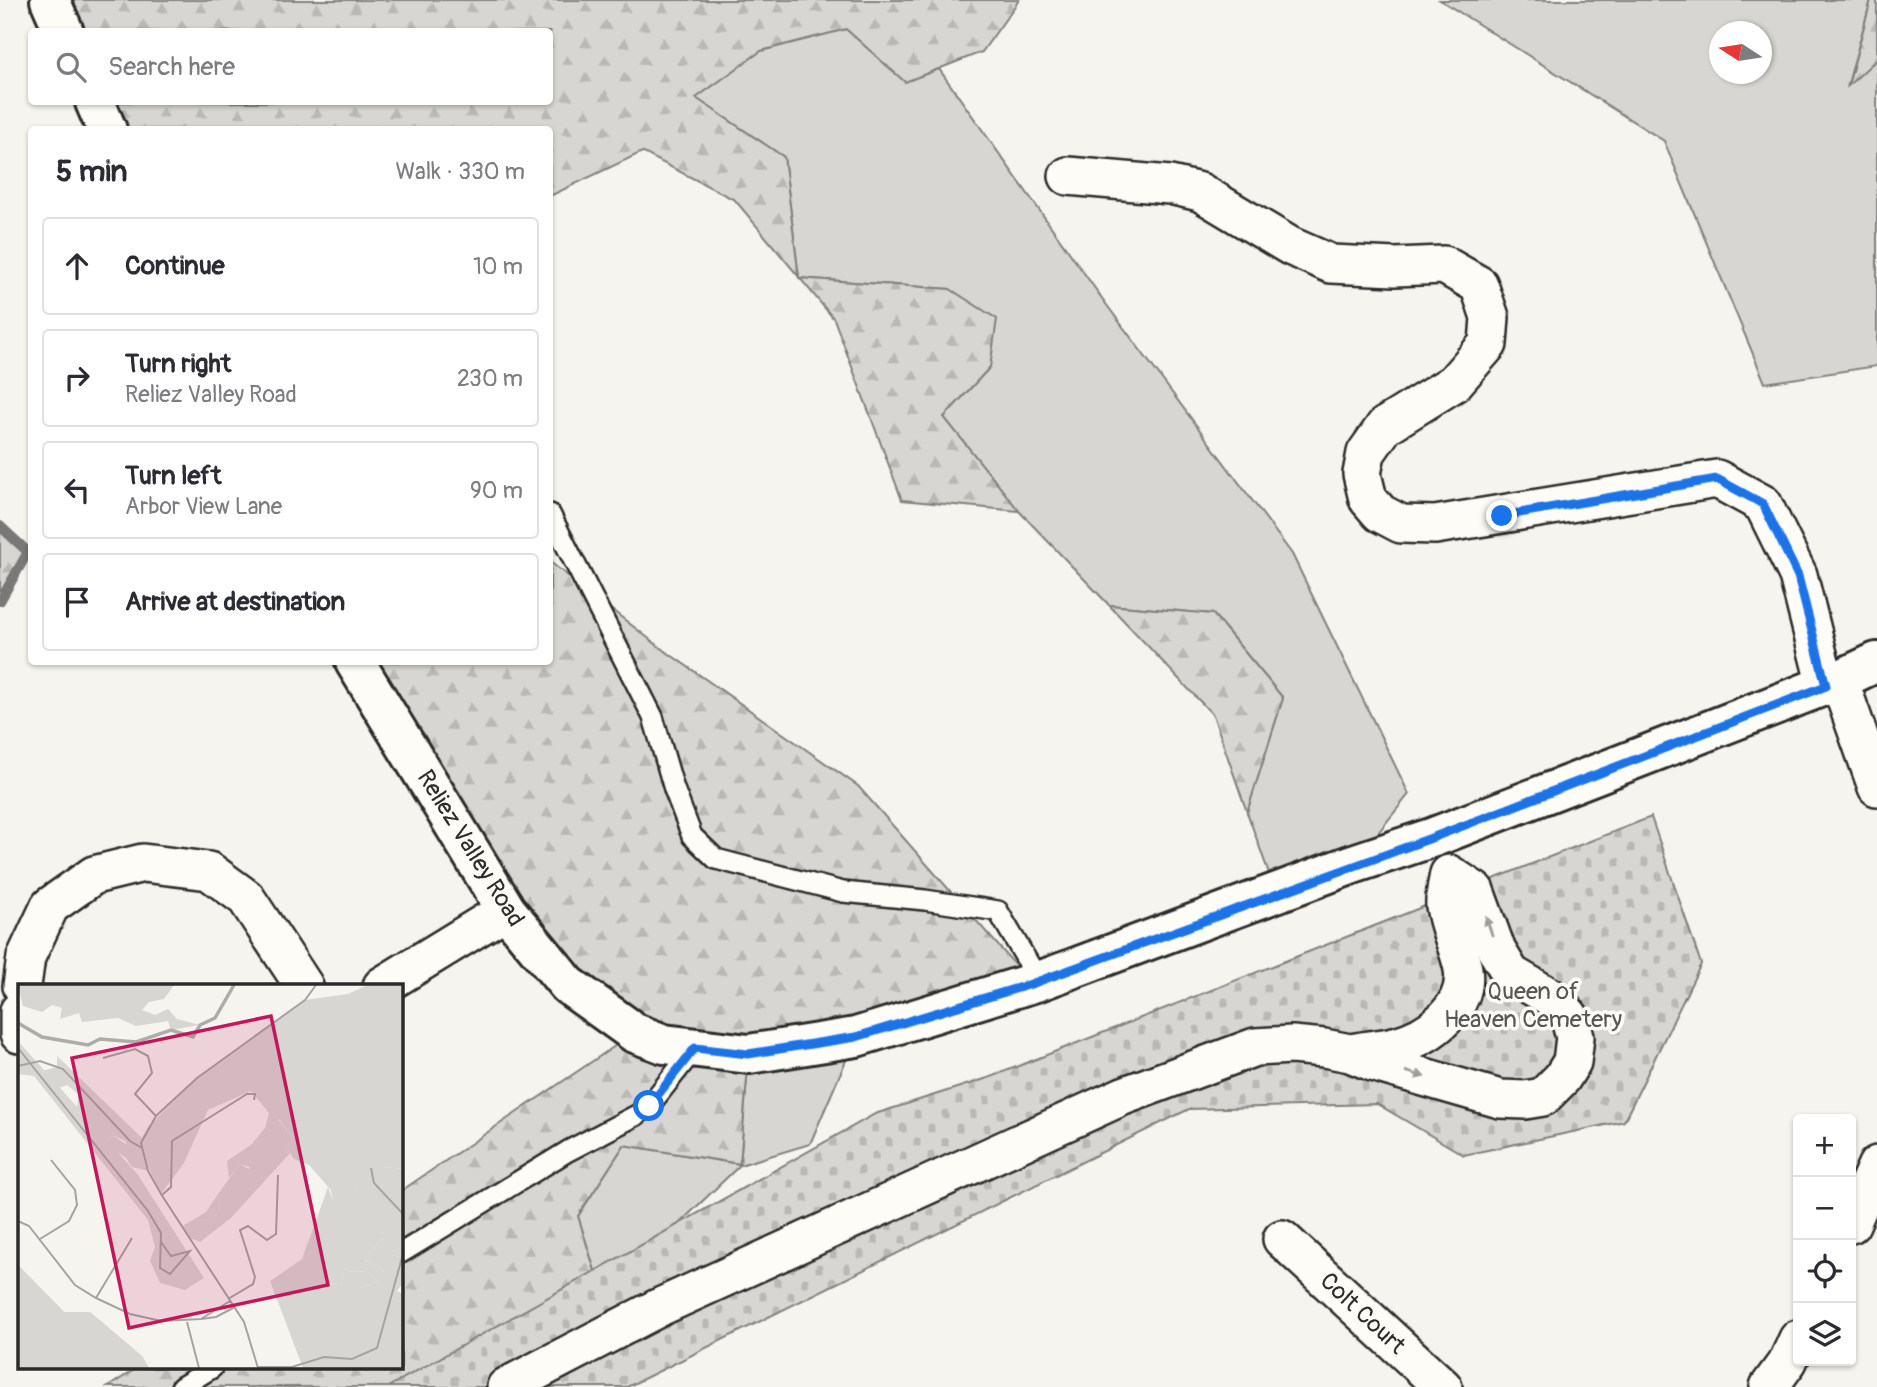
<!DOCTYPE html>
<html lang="en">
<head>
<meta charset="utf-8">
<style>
	body { margin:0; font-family:Pangolin,sans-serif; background:#f7f7f7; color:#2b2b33 }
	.controls { position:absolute; right:21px; bottom:21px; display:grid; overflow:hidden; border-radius:7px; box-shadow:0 2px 5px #0004 }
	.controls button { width:63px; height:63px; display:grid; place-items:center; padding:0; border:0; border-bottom:2px solid #e1e1e2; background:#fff; color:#2b2b33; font:35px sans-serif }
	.compass { position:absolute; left:1709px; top:21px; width:63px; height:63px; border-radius:50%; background:#fff; box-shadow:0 2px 5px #0004; rotate:282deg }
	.stop { position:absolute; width:21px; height:21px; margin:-16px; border:5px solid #1a73e8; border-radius:50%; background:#fff }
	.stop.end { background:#1a73e8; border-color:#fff; box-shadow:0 2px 7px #0008 }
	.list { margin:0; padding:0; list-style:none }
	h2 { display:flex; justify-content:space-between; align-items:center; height:91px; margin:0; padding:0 28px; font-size:30px }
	h2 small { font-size:23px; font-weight:400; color:#7c7c81 }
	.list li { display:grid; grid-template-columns:46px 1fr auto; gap:21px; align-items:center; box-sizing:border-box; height:98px; margin:0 14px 14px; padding:0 14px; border:2px solid #e1e1e2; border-radius:7px }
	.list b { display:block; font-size:26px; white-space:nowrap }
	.list p { margin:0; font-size:23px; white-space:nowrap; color:#7c7c81 }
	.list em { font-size:23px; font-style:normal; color:#7c7c81 }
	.icon { flex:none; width:38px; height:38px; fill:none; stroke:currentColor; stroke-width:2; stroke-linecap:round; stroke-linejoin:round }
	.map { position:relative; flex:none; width:1877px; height:1387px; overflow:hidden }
	.search { position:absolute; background:#fff; box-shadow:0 2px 5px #0004; left:28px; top:28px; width:525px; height:77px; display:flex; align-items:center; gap:18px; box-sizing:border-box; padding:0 24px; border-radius:7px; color:#7c7c81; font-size:26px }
	.panel { position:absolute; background:#fff; box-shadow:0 2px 5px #0004; left:28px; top:126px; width:525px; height:539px; border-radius:7px }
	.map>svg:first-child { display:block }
</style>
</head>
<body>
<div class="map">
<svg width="1877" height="1387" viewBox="0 0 1877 1387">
	<defs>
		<pattern id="forest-firs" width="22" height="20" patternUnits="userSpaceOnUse" patternTransform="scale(1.75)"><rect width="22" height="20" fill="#d7d6d2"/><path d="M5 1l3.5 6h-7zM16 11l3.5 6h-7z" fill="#b9b8b4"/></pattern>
		<pattern id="cemetery-stones" width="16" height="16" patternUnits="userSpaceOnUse" patternTransform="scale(1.75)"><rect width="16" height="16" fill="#d7d6d2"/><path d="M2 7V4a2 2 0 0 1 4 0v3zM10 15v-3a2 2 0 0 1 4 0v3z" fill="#b9b8b4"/></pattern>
	</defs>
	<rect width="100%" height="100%" fill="#f5f4ef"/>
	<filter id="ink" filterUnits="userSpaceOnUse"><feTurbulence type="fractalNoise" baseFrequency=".0143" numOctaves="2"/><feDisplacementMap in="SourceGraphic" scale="14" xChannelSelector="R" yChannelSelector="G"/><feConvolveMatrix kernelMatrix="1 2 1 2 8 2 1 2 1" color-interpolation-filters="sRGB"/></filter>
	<g filter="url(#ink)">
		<g fill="#d7d6d2" stroke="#81807e" stroke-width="2" fill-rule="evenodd">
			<path d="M1440 0H1871L1848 84 1877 59V366L1765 383 1664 141ZM1720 32H1762V74H1720Z"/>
			<path d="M846 29 905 81 939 69 1106 304 1292 554 1409 794 1353 864 1276 893 1247 812 1283 698 1213 614 1109 605 1019 511 944 417 990 367 950 289 799 278 784 157 695 98 760 51Z"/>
			<path d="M856 1037 810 1144 740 1165 603 1297 578 1216 624 1145 740 1164 749 1054Z"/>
		</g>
		<g fill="url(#forest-firs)" stroke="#81807e" stroke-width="2">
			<path d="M50 0H1019L982 52 905 82 846 29 761 51 696 98 784 157 799 278 950 289 997 319 990 367 944 417 1019 511 902 500 834 319 735 200 642 152 550 196V130L107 129 95 102H550V32L64 31Z"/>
			<path d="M1871 0H1877V59L1848 86Z"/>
			<path d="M0 526 28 552 0 601Z"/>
			<path d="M550 562 661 648 858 786 1031 983 749 1054 740 1164 624 1145 578 1216 603 1297 438 1387H108L137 1368H401V1191L634 1033 568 985 355 662H550Z"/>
			<path d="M1109 605 1213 614 1283 698 1247 812 1213 715Z"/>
		</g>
		<path fill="url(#cemetery-stones)" stroke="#81807e" stroke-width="2" d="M1651 817 1701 964 1624 1121 1464 1155 1377 1104 1189 1109 627 1387H388L875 1114 988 1078Z"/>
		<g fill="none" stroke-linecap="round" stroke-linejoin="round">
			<path stroke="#797877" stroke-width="10" d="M0 526 28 552 0 601"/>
			<defs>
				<g id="lane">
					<path d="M550 514 653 717 674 789 692 836 716 859 843 892 925 900 998 911 1039 981"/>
					<path d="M401 1253 568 1151 637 1115 649 1106 695 1048"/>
					<path d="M181 1387 212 1368"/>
				</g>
				<g id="street">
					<path d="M1068 176 1170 185 1200 192 1290 246 1331 264 1395 267 1444 265 1479 285 1490 317 1488 344 1454 383 1385 426 1366 453 1362 474 1368 499 1380 513 1401 524 1435 525 1717 479 1763 504 1798 575 1826 686"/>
					<path d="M1839 680 1877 787"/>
					<path d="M22 986 26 957 50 906 94 875 143 863 209 871 246 898 304 986"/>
					<path d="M382 986 506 910"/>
					<path d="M19 1011V1034"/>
					<path d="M1851 1224 1877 1165"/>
					<path d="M1282 1239 1443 1387"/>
					<path d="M506 1387 660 1307 1123 1096 1255 1047 1292 1045 1324 1048 1350 1053 1372 1062 1500 1099 1525 1100 1543 1097 1562 1078 1572 1062 1575 1037 1569 1016 1552 998 1511 974 1497 951 1475 891 1449 874C1447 884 1444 897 1445 906 1448 928 1459 948 1463 969 1469 1007 1431 1036 1398 1045 1383 1049 1366 1050 1350 1053"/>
					<path d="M1769 1387 1788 1361 1798 1339"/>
				</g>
				<g id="secondary">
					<path d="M50 0 64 32"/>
					<path d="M95 102 107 130"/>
					<path d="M355 662 506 910 568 985 635 1033 664 1044 749 1054 856 1037 1039 981 1353 864 1434 837 1839 680 1877 662"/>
				</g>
			</defs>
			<use href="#lane" stroke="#2b2b2b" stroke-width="24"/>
			<use href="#street" stroke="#2b2b2b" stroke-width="42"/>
			<use href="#secondary" stroke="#2b2b2b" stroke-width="44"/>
			<use href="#lane" stroke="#fdfcf7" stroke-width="19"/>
			<use href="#street" stroke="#fdfcf7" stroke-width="37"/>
			<use href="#secondary" stroke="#fdfcf7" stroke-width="38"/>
		</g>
		<defs><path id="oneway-solid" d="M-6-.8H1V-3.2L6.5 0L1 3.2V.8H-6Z" transform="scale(1.75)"/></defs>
		<g fill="#9e9e9b">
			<use href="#oneway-solid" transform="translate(1489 926) rotate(-109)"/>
			<use href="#oneway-solid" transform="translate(1415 1074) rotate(16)"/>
		</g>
	</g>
	<g fill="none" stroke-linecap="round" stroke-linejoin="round" filter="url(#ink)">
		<path stroke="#1a73e8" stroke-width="9" d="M649 1106 695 1048 748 1054 856 1037 1031 984 1434 837 1826 686 1798 576 1763 504 1717 479 1502 516"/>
	</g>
	<g text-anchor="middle" stroke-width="7" stroke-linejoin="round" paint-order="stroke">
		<g font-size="24" fill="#2b2b2b" stroke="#fdfcf7">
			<text transform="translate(471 848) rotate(58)" y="8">Reliez Valley Road</text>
			<text transform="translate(1363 1313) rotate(43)" y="8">Colt Court</text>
		</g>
		<g font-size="24" fill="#565655" stroke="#fdfcf7">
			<text x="1533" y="999">Queen of<tspan x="1533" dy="28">Heaven Cemetery</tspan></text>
		</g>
	</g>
	<g transform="translate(18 984)">
		<rect width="385" height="385" fill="#f5f4ef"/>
		<path d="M0 1H156L146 15 131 18 124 26 137 31 150 25 159 35 182 41 153 46 150 37 118 42 100 34 64 38 61 29 42 35 44 24 34 21 24 28 5 22ZM260 135 275 154 269 164 272 169 213 234 182 258 170 253 164 242 175 236 192 237 202 225 200 210 222 180 231 185 238 155ZM96 152 125 172 130 187 114 183 108 174 85 158ZM365 183 385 185V274L374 271 364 255 346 276 366 286 358 297 352 288 326 287 323 301 299 300 344 303 358 298 385 325V384H285L252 297 284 275 310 203 315 216 338 202 348 219ZM0 281 46 328H72L124 372 131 384H0Z" fill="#d7d6d2"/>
		<path d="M349 1H385V185L365 183 362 191 374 196 382 209 366 232H350L338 202 327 214 315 216 313 206 291 181 276 175 269 164 275 154 261 135 254 149 238 155V185L222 180 211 194 209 177 233 161 247 144 251 129 233 107 190 126 166 179 143 210 125 172 109 174 108 157 96 152 85 158 59 127 60 110 49 101 36 106 20 88 39 83V72L124 154 129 144 179 94 287 16 330 10ZM200 210 202 225 192 237 175 236 188 228ZM364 255 374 261V271L385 274V299L379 307 385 310V325L366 321 368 309 358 298 344 303 353 312 339 321 323 318 297 300 323 301 326 287 352 288 358 297 366 286 346 276ZM0 281 46 328H72L124 372 131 384H56L41 361 37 333 7 323 16 316 0 308Z" fill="#d7d6d2"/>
		<path d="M0 57 120 191 186 294 167 306 142 299 132 277 137 263 130 236 16 92 0 90Z" fill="#d7d6d2"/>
		<path fill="none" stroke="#adaca9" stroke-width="3.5" d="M0 39 24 53 70 61 82 55 118 58 153 46 175 53 182 41 197 34 216 1"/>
		<path fill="none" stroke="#a4a4a1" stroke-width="2" d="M0 64 130 227 143 249 142 284 152 290 172 267 153 272 143 258M85 74 117 65 130 72 134 89 117 110 138 132M0 82 22 77 45 85 112 157 124 164M353 184 356 199 385 230M144 211 153 203 154 157 229 110H237L236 116M0 237 11 242 57 301 78 314 112 330 143 337 183 335M22 255 51 237 59 221 57 206 33 176M78 314 114 254M210 315 235 300 237 293 222 246 230 242 249 256 258 250 260 191M212 317 183 335 198 333 217 323M169 338 181 384M240 383H274L306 373 334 375 359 364 385 270M240 384 226 338 143 210 130 187 123 159 138 132 179 94 287 16 298 1"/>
		<path fill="#c2185b" fill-opacity="0.15" stroke="#c2185b" stroke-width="3.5" d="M253 32 310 301 111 344 54 74Z"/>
		<rect width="385" height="385" fill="none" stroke="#2b2b2b" stroke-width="3.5"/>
	</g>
</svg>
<div class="controls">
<button>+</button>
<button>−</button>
<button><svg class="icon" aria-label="locate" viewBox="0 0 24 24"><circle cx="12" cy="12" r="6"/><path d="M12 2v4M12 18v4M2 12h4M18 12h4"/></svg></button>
<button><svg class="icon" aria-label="layers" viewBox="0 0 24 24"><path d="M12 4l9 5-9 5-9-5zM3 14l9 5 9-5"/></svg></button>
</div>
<svg class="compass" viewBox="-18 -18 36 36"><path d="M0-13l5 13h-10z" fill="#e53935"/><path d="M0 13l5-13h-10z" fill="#7c7c81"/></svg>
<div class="stop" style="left:649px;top:1106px"></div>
<div class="stop end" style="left:1502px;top:516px"></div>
<div class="search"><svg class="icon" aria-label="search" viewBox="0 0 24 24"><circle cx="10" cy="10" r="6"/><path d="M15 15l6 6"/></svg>Search here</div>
<section class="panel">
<h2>5 min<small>Walk · 330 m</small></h2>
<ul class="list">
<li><svg class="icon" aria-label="ahead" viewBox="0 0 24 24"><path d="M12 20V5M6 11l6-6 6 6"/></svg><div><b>Continue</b></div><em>10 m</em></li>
<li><svg class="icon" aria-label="right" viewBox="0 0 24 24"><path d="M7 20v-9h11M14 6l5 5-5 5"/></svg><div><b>Turn right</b><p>Reliez Valley Road</p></div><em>230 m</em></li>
<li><svg class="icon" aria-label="left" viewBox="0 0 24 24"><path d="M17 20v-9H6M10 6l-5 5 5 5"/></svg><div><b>Turn left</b><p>Arbor View Lane</p></div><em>90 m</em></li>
<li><svg class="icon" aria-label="arrive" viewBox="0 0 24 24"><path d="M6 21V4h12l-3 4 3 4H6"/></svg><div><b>Arrive at destination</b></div></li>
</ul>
</section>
</div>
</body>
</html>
